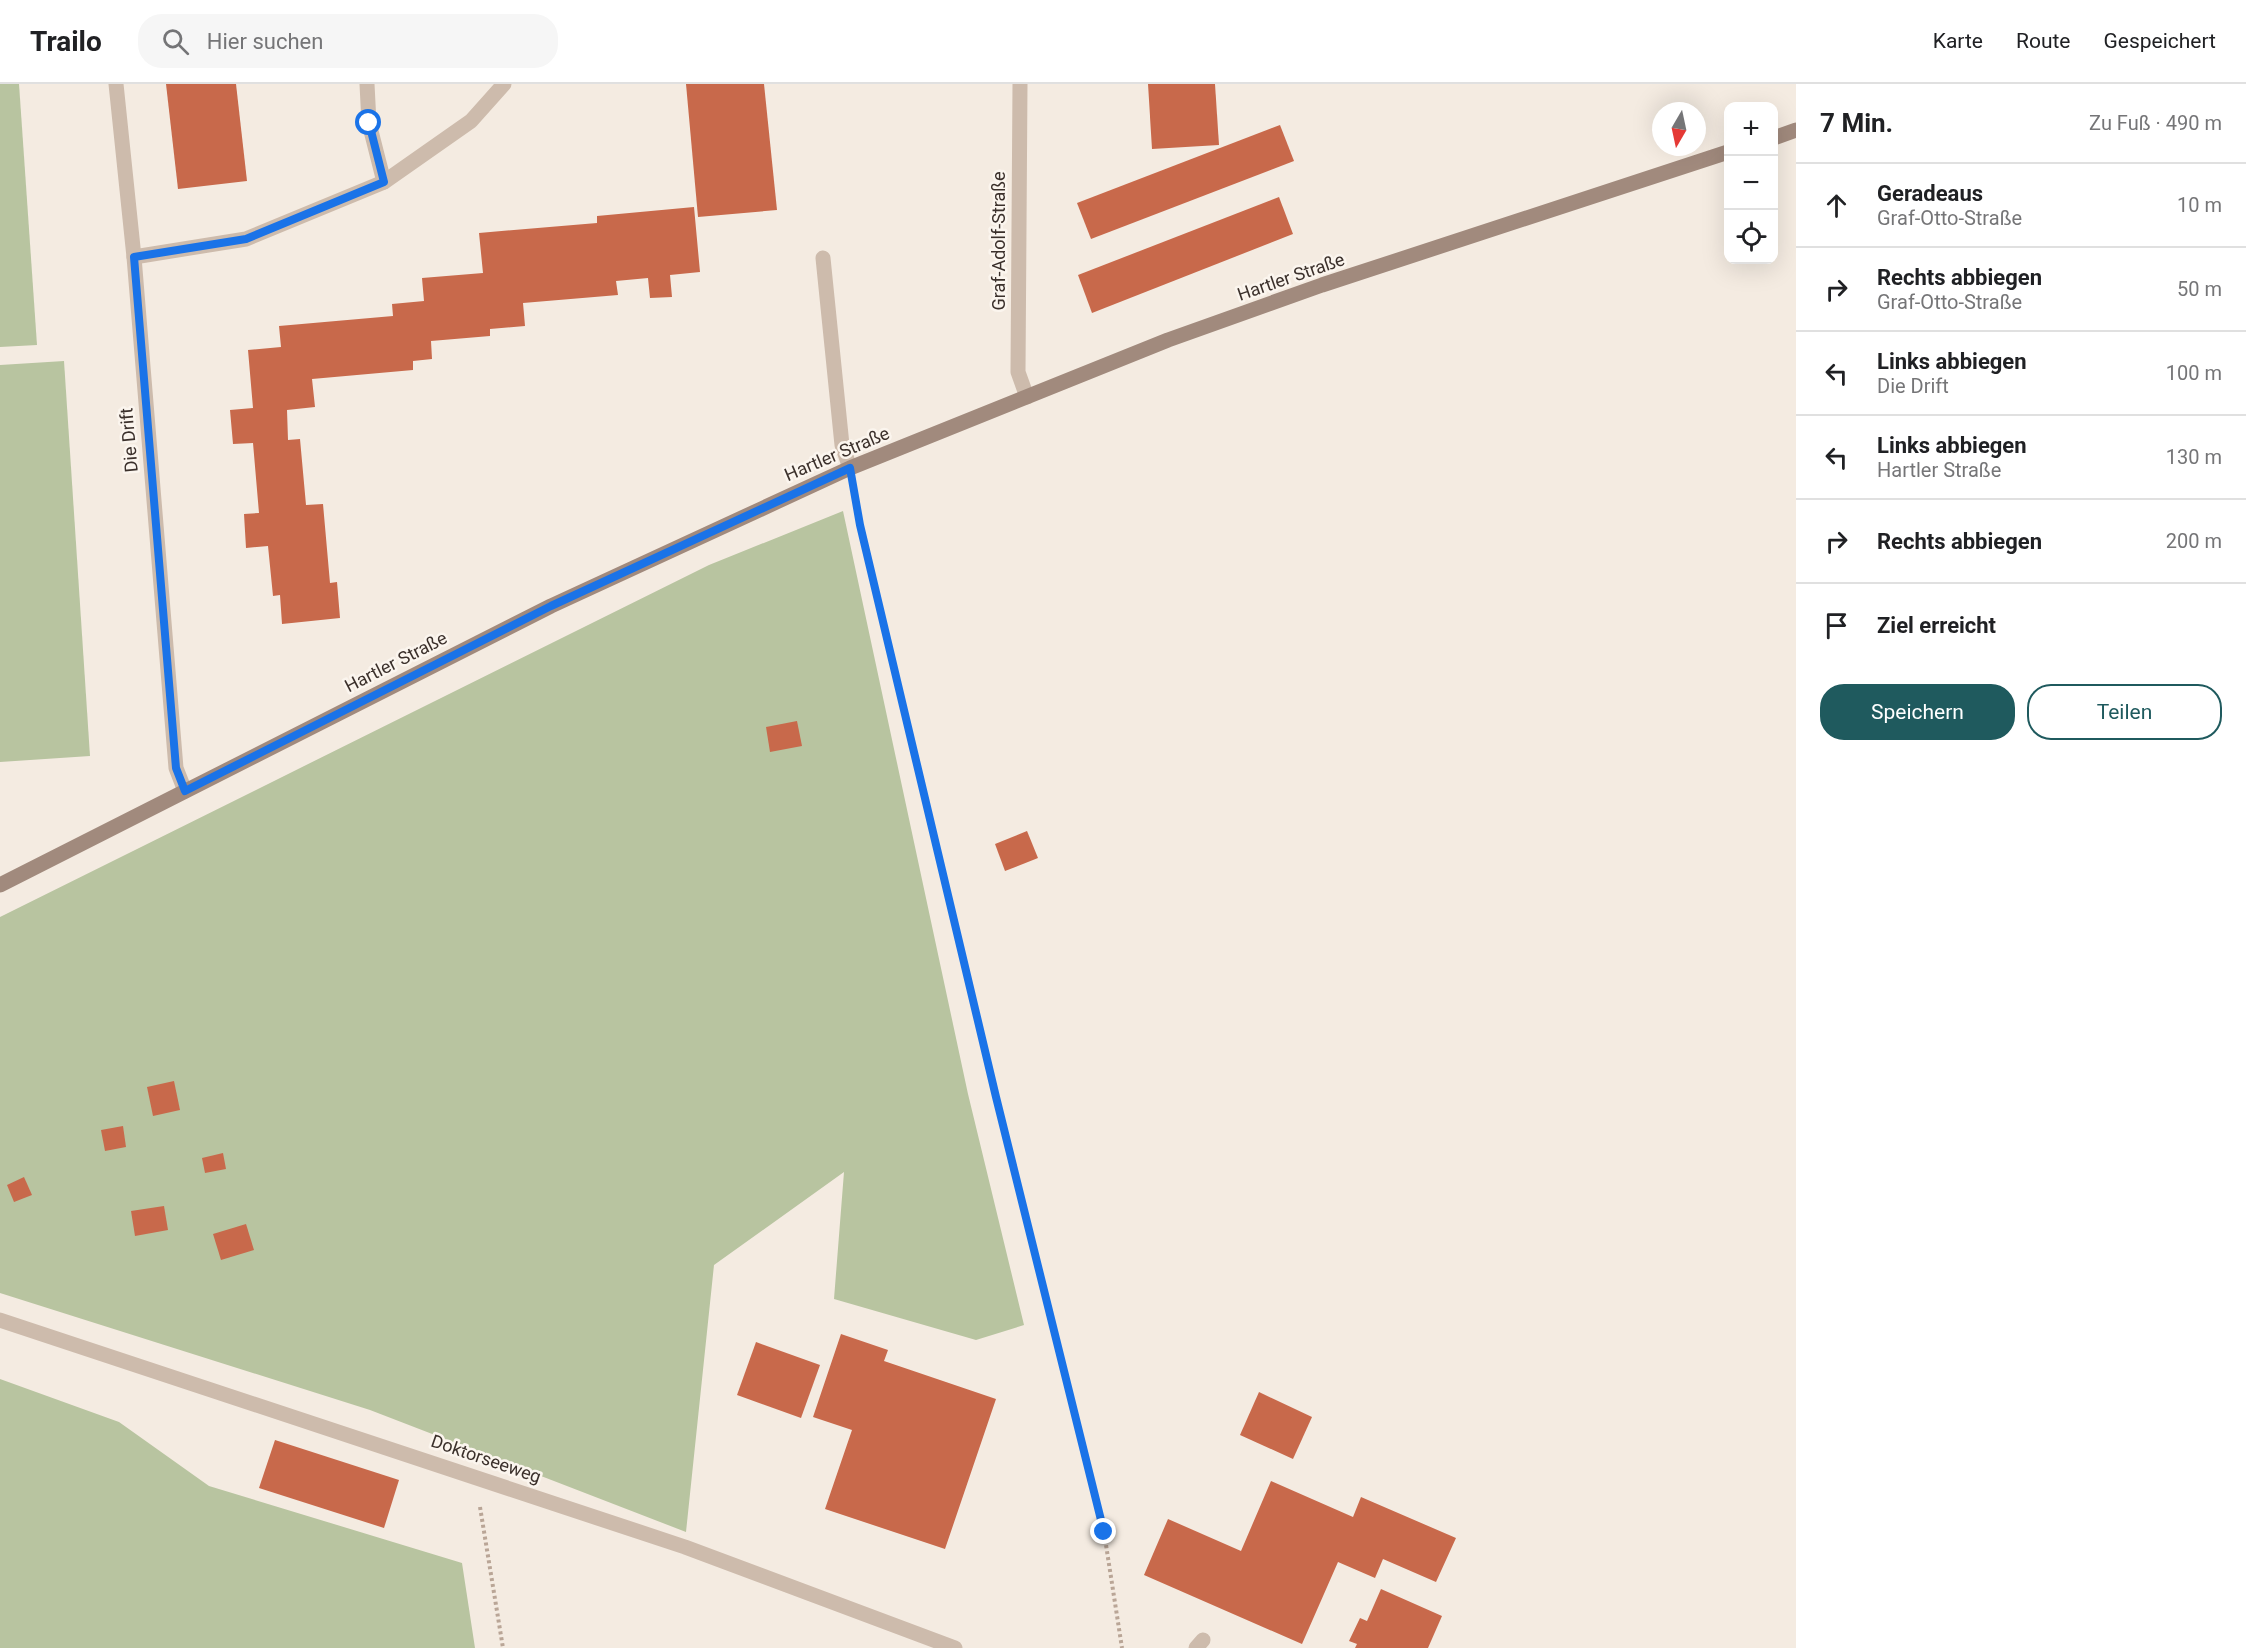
<!DOCTYPE html>
<html lang="de">
<head>
<meta charset="utf-8">
<style>
	body { margin:0; font-family:Roboto,sans-serif; background:#f6f6f6; color:#202124 }
	.controls { position:absolute; right:18px; top:18px; display:grid; overflow:hidden; border-radius:12px; box-shadow:0 6px 24px #0002 }
	.controls button { width:54px; height:54px; display:grid; place-items:center; padding:0; border:0; border-bottom:2px solid #e0e0e0; background:#fff; color:#202124; font:30px sans-serif }
	.compass { position:absolute; left:1652px; top:18px; width:54px; height:54px; border-radius:50%; background:#fff; box-shadow:0 6px 24px #0002; rotate:189deg }
	.stop { position:absolute; width:18px; height:18px; margin:-14px; border:4px solid #1a73e8; border-radius:50%; background:#fff }
	.stop.end { background:#1a73e8; border-color:#fff; box-shadow:0 2px 6px #0008 }
	.list { margin:0; padding:0; list-style:none }
	h2 { display:flex; justify-content:space-between; align-items:center; height:78px; margin:0; padding:0 24px; font-size:26px }
	h2 small { font-size:20px; font-weight:400; color:#757577 }
	.list li { display:grid; grid-template-columns:39px 1fr auto; gap:18px; align-items:center; box-sizing:border-box; height:84px; padding:0 24px; border-top:2px solid #e0e0e0 }
	.list b { display:block; font-size:22px; white-space:nowrap }
	.list p { margin:0; font-size:20px; white-space:nowrap; color:#757577 }
	.list em { font-size:20px; font-style:normal; color:#757577 }
	.actions { display:flex; gap:12px; padding:18px 24px }
	.actions a { flex:1; padding:14px 0; border:2px solid #1f5a5e; border-radius:24px; text-align:center; font-size:21px; color:#1f5a5e }
	.actions .main { background:#1f5a5e; color:#fff }
	.icon { flex:none; width:33px; height:33px; fill:none; stroke:currentColor; stroke-width:2; stroke-linecap:round; stroke-linejoin:round }
	.map { position:relative; flex:none; width:1796px; height:1564px; overflow:hidden }
	header { display:flex; align-items:center; gap:36px; box-sizing:border-box; height:84px; padding:0 30px; background:#fff; border-bottom:2px solid #e0e0e0 }
	header strong { font-size:28px }
	nav { display:flex; gap:33px; margin-inline-start:auto; font-size:21px }
	.search { width:420px; height:54px; background:#f6f6f6; display:flex; align-items:center; gap:15px; box-sizing:border-box; padding:0 21px; border-radius:24px; color:#757577; font-size:22px }
	main { display:flex }
	aside { flex:1; background:#fff }
	.map>svg:first-child { display:block }
</style>
</head>
<body>
<header>
<strong>Trailo</strong>
<div class="search"><svg class="icon" aria-label="search" viewBox="0 0 24 24"><circle cx="10" cy="10" r="6"/><path d="M15 15l6 6"/></svg>Hier suchen</div>
<nav><a>Karte</a><a>Route</a><a>Gespeichert</a></nav>
</header>
<main>
<div class="map">
<svg width="1796" height="1564" viewBox="0 0 1796 1564">
	<rect width="100%" height="100%" fill="#f4ebe1"/>
	<g fill="#b8c4a0">
		<path d="M0 0H19L37 261 0 263Z"/>
		<path d="M64 277 90 672 0 678V281Z"/>
		<path d="M843 427 968 1010 1024 1241 976 1256 834 1215 844 1088 714 1181 686 1448 370 1326 0 1209V833L709 481Z"/>
		<path d="M0 1295 119 1338 209 1402 462 1479 475 1564H0Z"/>
	</g>
	<g fill="#c8694b">
		<path d="M166 0H236L247 97 178 105Z"/>
		<path d="M686 0H764L777 126 698 133Z"/>
		<path d="M1148 0H1215L1219 61 1152 65Z"/>
		<path d="M1280 41 1294 77 1091 155 1077 119Z"/>
		<path d="M1279 113 1293 150 1092 229 1078 191Z"/>
		<path d="M694 123 700 188 670 191 672 213 650 214 648 194 616 197 618 211 523 219 525 242 490 245V252L431 257 432 275 413 277V286L312 295 315 323 287 326 288 356 300 355 306 421 323 420 330 499 337 498 340 534 282 540 280 511 273 512 268 462 246 464 244 430 259 429 253 359 233 360 230 326 253 324 248 266 281 263 279 242 393 232 392 220 424 217 422 194 483 189 479 149 597 139V132Z"/>
		<path d="M797 637 802 662 770 668 766 643Z"/>
		<path d="M1027 747 1038 774 1005 787 995 760Z"/>
		<path d="M174 997 180 1026 153 1032 147 1003Z"/>
		<path d="M123 1042 126 1063 105 1067 101 1046Z"/>
		<path d="M223 1069 226 1085 205 1089 202 1074Z"/>
		<path d="M24 1093 32 1111 14 1118 7 1101Z"/>
		<path d="M164 1122 168 1146 135 1152 131 1127Z"/>
		<path d="M246 1140 254 1166 221 1176 213 1150Z"/>
		<path d="M841 1250 888 1266 884 1277 996 1315 945 1465 825 1425 852 1346 813 1333Z"/>
		<path d="M756 1258 820 1281 801 1334 737 1311Z"/>
		<path d="M1259 1308 1312 1333 1293 1375 1240 1351Z"/>
		<path d="M275 1356 399 1396 384 1444 259 1404Z"/>
		<path d="M1271 1397 1353 1433 1361 1413 1456 1454 1436 1498 1383 1475 1375 1494 1338 1478 1302 1560 1144 1491 1168 1435 1241 1467Z"/>
		<path d="M1381 1505 1442 1532 1428 1564H1355L1357 1560 1349 1557 1360 1534 1367 1537Z"/>
	</g>
	<g fill="none" stroke-linecap="round" stroke-linejoin="round">
		<g stroke="#b9a596" stroke-width="4" stroke-dasharray="3 3" stroke-linecap="butt">
			<path d="M855 411 860 441 996 1013 1104 1448 1122 1564"/>
			<path d="M480 1423 503 1564"/>
		</g>
		<g stroke="#cdbbac" stroke-width="15">
			<path d="M823 174 842 361 850 384"/>
			<path d="M1196 1564 1203 1556"/>
		</g>
		<g stroke="#cdbbac" stroke-width="15">
			<path d="M116 0 134 173 176 684 185 707"/>
			<path d="M367 0 369 39 384 98"/>
			<path d="M1020 0 1018 288 1027 313"/>
			<path d="M134 173 246 155 384 98 471 37 504 0"/>
			<path d="M0 1236 685 1463 955 1564"/>
		</g>
		<g stroke="#a18a7d" stroke-width="15">
			<path d="M1774 54 1796 46"/>
			<path d="M0 801 551 522 850 384 1168 256 1322 201 1728 68"/>
		</g>
	</g>
	<g fill="none" stroke-linecap="round" stroke-linejoin="round">
		<path stroke="#1a73e8" stroke-width="8" d="M369 39 384 98 246 155 134 173 176 684 185 707 551 522 850 384 860 441 996 1013 1104 1448"/>
	</g>
	<g text-anchor="middle" stroke-width="5" stroke-linejoin="round" paint-order="stroke">
		<g font-size="18" fill="#3b302b" stroke="#fbf5ee">
			<text transform="translate(999 157) rotate(-90)" y="6">Graf-Adolf-Straße</text>
			<text transform="translate(1291 193) rotate(-19)" y="6">Hartler Straße</text>
			<text transform="translate(129 356) rotate(-95)" y="6">Die Drift</text>
			<text transform="translate(837 370) rotate(-23)" y="6">Hartler Straße</text>
			<text transform="translate(396 578) rotate(-27)" y="6">Hartler Straße</text>
			<text transform="translate(486 1375) rotate(19)" y="6">Doktorseeweg</text>
		</g>
	</g>
</svg>
<div class="controls">
<button>+</button>
<button>−</button>
<button><svg class="icon" aria-label="locate" viewBox="0 0 24 24"><circle cx="12" cy="12" r="6"/><path d="M12 2v4M12 18v4M2 12h4M18 12h4"/></svg></button>
</div>
<svg class="compass" viewBox="-18 -18 36 36"><path d="M0-13l5 13h-10z" fill="#e53935"/><path d="M0 13l5-13h-10z" fill="#757577"/></svg>
<div class="stop" style="left:369px;top:39px"></div>
<div class="stop end" style="left:1104px;top:1448px"></div>
</div>
<aside>
<h2>7 Min.<small>Zu Fuß · 490 m</small></h2>
<ul class="list">
<li><svg class="icon" aria-label="ahead" viewBox="0 0 24 24"><path d="M12 20V5M6 11l6-6 6 6"/></svg><div><b>Geradeaus</b><p>Graf-Otto-Straße</p></div><em>10 m</em></li>
<li><svg class="icon" aria-label="right" viewBox="0 0 24 24"><path d="M7 20v-9h11M14 6l5 5-5 5"/></svg><div><b>Rechts abbiegen</b><p>Graf-Otto-Straße</p></div><em>50 m</em></li>
<li><svg class="icon" aria-label="left" viewBox="0 0 24 24"><path d="M17 20v-9H6M10 6l-5 5 5 5"/></svg><div><b>Links abbiegen</b><p>Die Drift</p></div><em>100 m</em></li>
<li><svg class="icon" aria-label="left" viewBox="0 0 24 24"><path d="M17 20v-9H6M10 6l-5 5 5 5"/></svg><div><b>Links abbiegen</b><p>Hartler Straße</p></div><em>130 m</em></li>
<li><svg class="icon" aria-label="right" viewBox="0 0 24 24"><path d="M7 20v-9h11M14 6l5 5-5 5"/></svg><div><b>Rechts abbiegen</b></div><em>200 m</em></li>
<li><svg class="icon" aria-label="arrive" viewBox="0 0 24 24"><path d="M6 21V4h12l-3 4 3 4H6"/></svg><div><b>Ziel erreicht</b></div></li>
</ul>
<div class="actions"><a class="main">Speichern</a><a>Teilen</a></div>
</aside>
</main>
</body>
</html>
